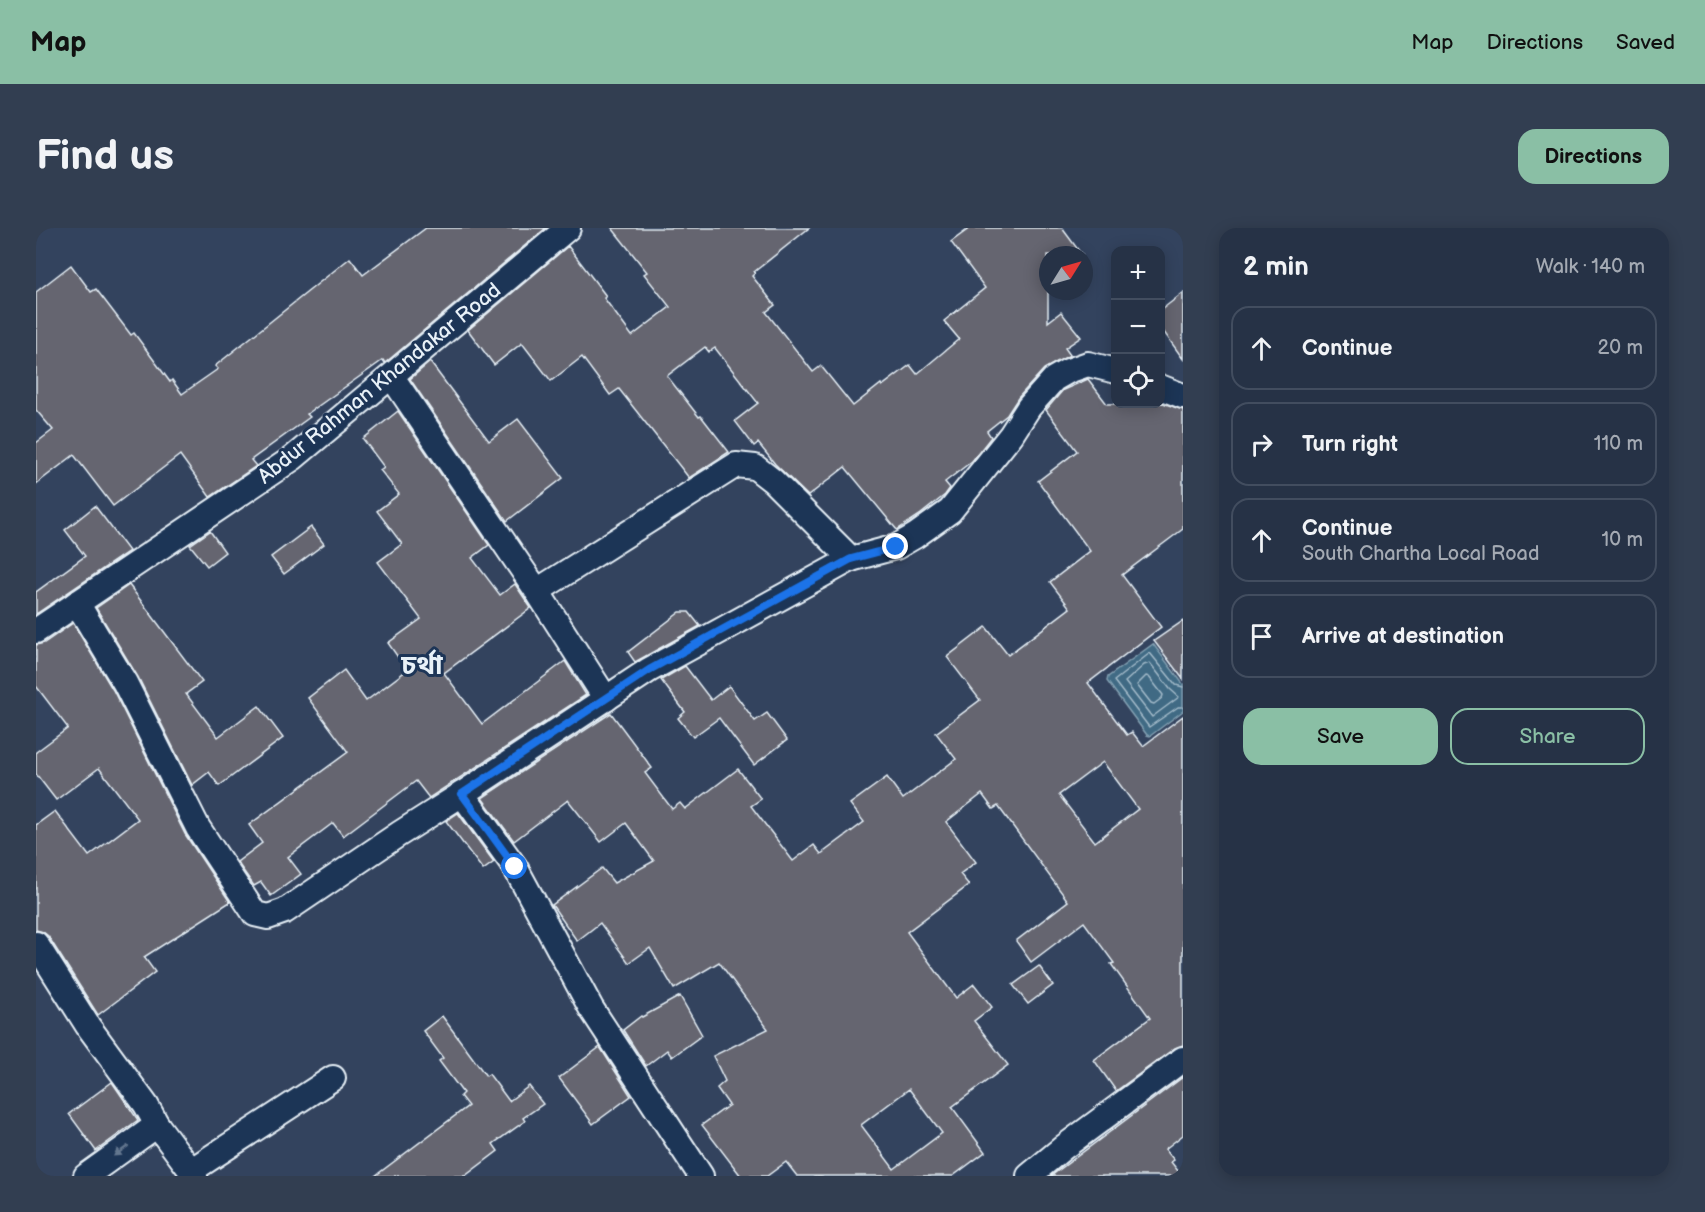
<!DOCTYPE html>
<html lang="en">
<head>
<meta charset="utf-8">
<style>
	body { margin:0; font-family:"Balsamiq Sans","Noto Sans Bengali",sans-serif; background:#323e51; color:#f1f3f6 }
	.controls { position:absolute; right:18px; top:18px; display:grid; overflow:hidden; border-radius:12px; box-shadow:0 3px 15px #0003 }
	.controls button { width:54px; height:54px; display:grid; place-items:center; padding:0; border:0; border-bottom:2px solid #424d5f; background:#263246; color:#f1f3f6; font:30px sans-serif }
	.compass { position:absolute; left:1003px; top:18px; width:54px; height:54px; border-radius:50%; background:#263246; box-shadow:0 3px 15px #0003; rotate:53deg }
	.stop { position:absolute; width:18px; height:18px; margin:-14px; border:4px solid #1a73e8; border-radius:50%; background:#fff }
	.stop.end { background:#1a73e8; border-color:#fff; box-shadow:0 2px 6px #0008 }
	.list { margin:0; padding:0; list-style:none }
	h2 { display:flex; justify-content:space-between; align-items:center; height:78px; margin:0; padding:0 24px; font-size:26px }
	h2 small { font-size:20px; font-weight:400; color:#a4aab3 }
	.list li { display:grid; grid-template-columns:39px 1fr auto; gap:18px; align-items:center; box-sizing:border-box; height:84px; margin:0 12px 12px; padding:0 12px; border:2px solid #424d5f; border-radius:18px }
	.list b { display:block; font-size:22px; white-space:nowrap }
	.list p { margin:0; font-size:20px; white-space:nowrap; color:#a4aab3 }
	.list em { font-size:20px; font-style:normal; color:#a4aab3 }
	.actions { display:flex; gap:12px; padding:18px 24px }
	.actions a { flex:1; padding:14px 0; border:2px solid #8abfa5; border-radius:18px; text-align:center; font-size:21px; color:#8abfa5 }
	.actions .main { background:#8abfa5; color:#111 }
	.icon { flex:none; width:33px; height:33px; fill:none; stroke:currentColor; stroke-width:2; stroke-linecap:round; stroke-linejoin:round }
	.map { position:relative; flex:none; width:1147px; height:948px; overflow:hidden; border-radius:18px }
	header { display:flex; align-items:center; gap:36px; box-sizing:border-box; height:84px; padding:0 30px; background:#8abfa5; color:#111 }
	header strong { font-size:28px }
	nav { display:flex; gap:33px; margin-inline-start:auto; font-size:21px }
	.intro { display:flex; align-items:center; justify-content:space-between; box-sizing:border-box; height:144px; padding:0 36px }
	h1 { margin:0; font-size:42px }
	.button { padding:15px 27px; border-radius:18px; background:#8abfa5; color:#111; font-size:21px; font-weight:700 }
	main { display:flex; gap:36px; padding:0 36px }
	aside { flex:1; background:#263246; border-radius:18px; box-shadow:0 3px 15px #0003 }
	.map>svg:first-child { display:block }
</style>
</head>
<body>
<header>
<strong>Map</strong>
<nav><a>Map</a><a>Directions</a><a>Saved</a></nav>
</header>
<div class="intro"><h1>Find us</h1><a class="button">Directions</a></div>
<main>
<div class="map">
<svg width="1147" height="948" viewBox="0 0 1147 948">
	<rect width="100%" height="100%" fill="#33435e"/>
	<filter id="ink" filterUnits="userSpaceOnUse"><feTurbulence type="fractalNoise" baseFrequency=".0167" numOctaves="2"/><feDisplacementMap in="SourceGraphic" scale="12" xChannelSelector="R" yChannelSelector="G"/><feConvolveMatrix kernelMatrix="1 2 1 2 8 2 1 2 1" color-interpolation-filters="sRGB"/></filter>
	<g filter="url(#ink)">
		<path fill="#3f6a84" stroke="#83a0b2" stroke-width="1.5" d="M1117 416 1147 456V483L1114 508 1111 507 1071 453 1072 449Z"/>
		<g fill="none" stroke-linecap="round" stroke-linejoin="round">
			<g stroke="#a4bbca" stroke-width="1.5">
				<path d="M1114 435 1134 461 1143 469 1116 489 1089 454 1108 437Z"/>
				<path d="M1110 448 1113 449 1127 467 1126 470 1118 476 1115 475 1101 457Z"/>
				<path d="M1147 459 1140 457 1114 425 1078 453 1113 499 1142 479H1147"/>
			</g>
		</g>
		<g fill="#65656f" stroke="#e8f1f8" stroke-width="1.5" fill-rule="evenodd">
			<path d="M390 0H510L349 135 347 132 271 186 274 189 215 232 220 238 174 269 144 227 77 278 38 227 0 256V215L17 202 0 182V64L35 37 55 64 60 61 95 107 98 105 134 154 136 152 146 166 182 141 179 138 314 30 327 47Z"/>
			<path d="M576 0H773L718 44 719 45 716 48 739 77 730 84 777 144 785 138 817 178 845 156 846 158 874 137 881 146 923 111 908 93 949 60 915 14 934 0H1026L1046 27H1012V94L1025 84 1045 109 1029 120 1034 127 1008 141 982 170 971 187 951 203 955 209 936 233 909 254 914 260 909 267 885 286 861 302 809 239 772 268 739 236 722 215 718 218 699 193 722 175 679 120 673 124 669 119 631 148 663 189 665 188 693 224 653 250 583 161 574 167 546 129 515 153 486 115 458 137 432 102 532 18 570 68 568 70 596 108 634 79 608 46 611 44Z"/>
			<path d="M1147 65V131L1125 100V82Z"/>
			<path d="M394 134 453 213 482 191 527 250 471 293 374 151Z"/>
			<path d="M1052 151 1071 176 1127 175 1147 182V301L1086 347 1125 399 1052 455 1091 507 1096 504 1107 518 1147 488V817L1139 820 1080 863 1058 832 1114 790 1075 736 1078 735 1048 694 995 734 980 713 1032 673 962 578 957 581 946 566 910 594 940 634 924 646 933 657 871 704 920 770 938 756 956 779 938 793 972 837 916 879 949 924 917 948H761L750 934 731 948H705L666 897 693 877 681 860 689 853 677 828 732 801 683 734 638 761 614 720 593 735 564 695 541 713 516 677 566 640 578 655 618 633 590 595 565 614 532 572 478 613 446 570 575 485 616 540 609 545 636 581 644 575 649 581 702 541 725 571 715 578 757 633 778 617 785 626 828 594 814 576 851 549 867 571 920 531 900 505 944 472 911 429 950 399 972 427 1034 380 1014 354 1054 323 1002 253 1041 223 1010 182 1027 162ZM1067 534 1102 581 1059 614 1023 567ZM873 861 906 905 858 941 825 897Z"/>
			<path d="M362 183 453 317 436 330 464 367 479 356 495 380 408 445 446 496 529 433 550 467 393 570 380 553 307 608 297 595 252 629 265 646 235 668 225 654 218 658 201 634 226 615 213 597 312 524 272 470 308 442 330 473 371 442 352 415 385 391 342 334 366 316 341 283 363 266 344 242 348 239 327 211Z"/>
			<path d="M59 278 93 323 0 386V364L49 328 29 302Z"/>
			<path d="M275 299 288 316 248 346 235 329Z"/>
			<path d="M174 303 189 324 171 338 154 317Z"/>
			<path d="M93 357 166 454 150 466 182 509 223 478 247 510 183 558 173 544 156 557 102 449 60 380Z"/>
			<path d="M644 384H653L664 398 599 434 592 424Z"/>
			<path d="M1147 393V451L1118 413Z"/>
			<path d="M37 395 77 462 149 606 194 674 108 729 119 744 62 787 12 708 7 704 0 702V597L19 583 53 628 102 591 63 540 20 572 0 546V524L32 500 0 458V417L8 415Z"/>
			<path d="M649 438 675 472 693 458 719 493 731 485 751 512 718 537 683 490 657 509 642 490 649 484 625 452Z"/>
			<path d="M422 585 458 634 447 642 410 593Z"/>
			<path d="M1003 738 1017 757 992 776 977 757Z"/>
			<path d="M644 768 666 807 636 829 631 822 610 838 587 802 605 788 606 789Z"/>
			<path d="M406 788 450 848 453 846 473 873 493 858 507 876 487 890 489 893 457 916 462 923 429 948H339L432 878 424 868 427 865 403 833 407 830 387 803Z"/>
			<path d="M564 819 595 868 557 896 523 850Z"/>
			<path d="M1147 849V907L1129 921 1138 932 1135 934 1146 948H1015Z"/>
			<path d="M76 854 102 892 60 923 33 886Z"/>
		</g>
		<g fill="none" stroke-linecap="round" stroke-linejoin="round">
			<defs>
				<g id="street">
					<path d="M356 149 501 363 570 471"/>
					<path d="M1124 159 1147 168"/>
					<path d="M501 363 700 237 719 239 737 253 815 331"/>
					<path d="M41 375 89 455 162 600 219 686 232 689 249 683 363 606 426 566 479 639 555 780 665 948"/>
					<path d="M0 403 257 230 532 0"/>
					<path d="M426 566 613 442 815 331 860 319 879 308 914 283 975 207 993 179 1018 151 1032 143 1052 136 1080 143"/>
					<path d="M0 716 52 798 110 877 121 897 159 948"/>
					<path d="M156 942 297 850"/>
					<path d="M50 948 121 897"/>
					<path d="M993 948 1028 919 1147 831"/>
				</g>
			</defs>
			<use href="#street" stroke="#e8f1f8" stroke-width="28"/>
			<use href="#street" stroke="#1d3557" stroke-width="24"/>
		</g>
		<defs><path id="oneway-solid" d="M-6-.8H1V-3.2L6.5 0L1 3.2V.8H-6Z" transform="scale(1.5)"/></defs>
		<use fill="#64778f" href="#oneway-solid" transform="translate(85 923) rotate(145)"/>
	</g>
	<g fill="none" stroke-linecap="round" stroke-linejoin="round" filter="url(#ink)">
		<path stroke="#1a73e8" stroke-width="8" d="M479 639 426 566 613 442 815 331 860 319"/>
	</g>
	<g text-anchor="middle" stroke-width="6" stroke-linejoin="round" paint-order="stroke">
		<g font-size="21" fill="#e8f1f8" stroke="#1d3557">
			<text transform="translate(343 155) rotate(-39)" y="7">Abdur Rahman Khandakar Road</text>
		</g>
		<g font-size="27" font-weight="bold" fill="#e8f1f8" stroke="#1d3557">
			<text x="386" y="446">চর্থা</text>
		</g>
	</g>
</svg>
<div class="controls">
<button>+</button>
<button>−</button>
<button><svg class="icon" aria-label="locate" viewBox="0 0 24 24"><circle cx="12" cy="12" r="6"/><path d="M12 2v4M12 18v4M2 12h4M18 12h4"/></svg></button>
</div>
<svg class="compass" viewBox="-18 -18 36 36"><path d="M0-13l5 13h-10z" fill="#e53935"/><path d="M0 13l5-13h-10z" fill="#a4aab3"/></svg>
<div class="stop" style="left:479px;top:639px"></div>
<div class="stop end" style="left:860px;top:319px"></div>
</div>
<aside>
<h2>2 min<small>Walk · 140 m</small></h2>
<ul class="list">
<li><svg class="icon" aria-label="ahead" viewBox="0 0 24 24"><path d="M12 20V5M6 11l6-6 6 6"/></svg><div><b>Continue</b></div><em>20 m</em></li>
<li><svg class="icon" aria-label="right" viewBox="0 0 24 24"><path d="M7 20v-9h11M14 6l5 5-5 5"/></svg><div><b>Turn right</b></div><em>110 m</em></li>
<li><svg class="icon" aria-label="ahead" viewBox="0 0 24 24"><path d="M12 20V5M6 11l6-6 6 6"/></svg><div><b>Continue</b><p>South Chartha Local Road</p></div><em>10 m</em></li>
<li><svg class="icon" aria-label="arrive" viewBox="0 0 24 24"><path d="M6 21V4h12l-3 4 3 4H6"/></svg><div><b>Arrive at destination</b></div></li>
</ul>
<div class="actions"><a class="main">Save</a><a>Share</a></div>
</aside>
</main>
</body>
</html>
